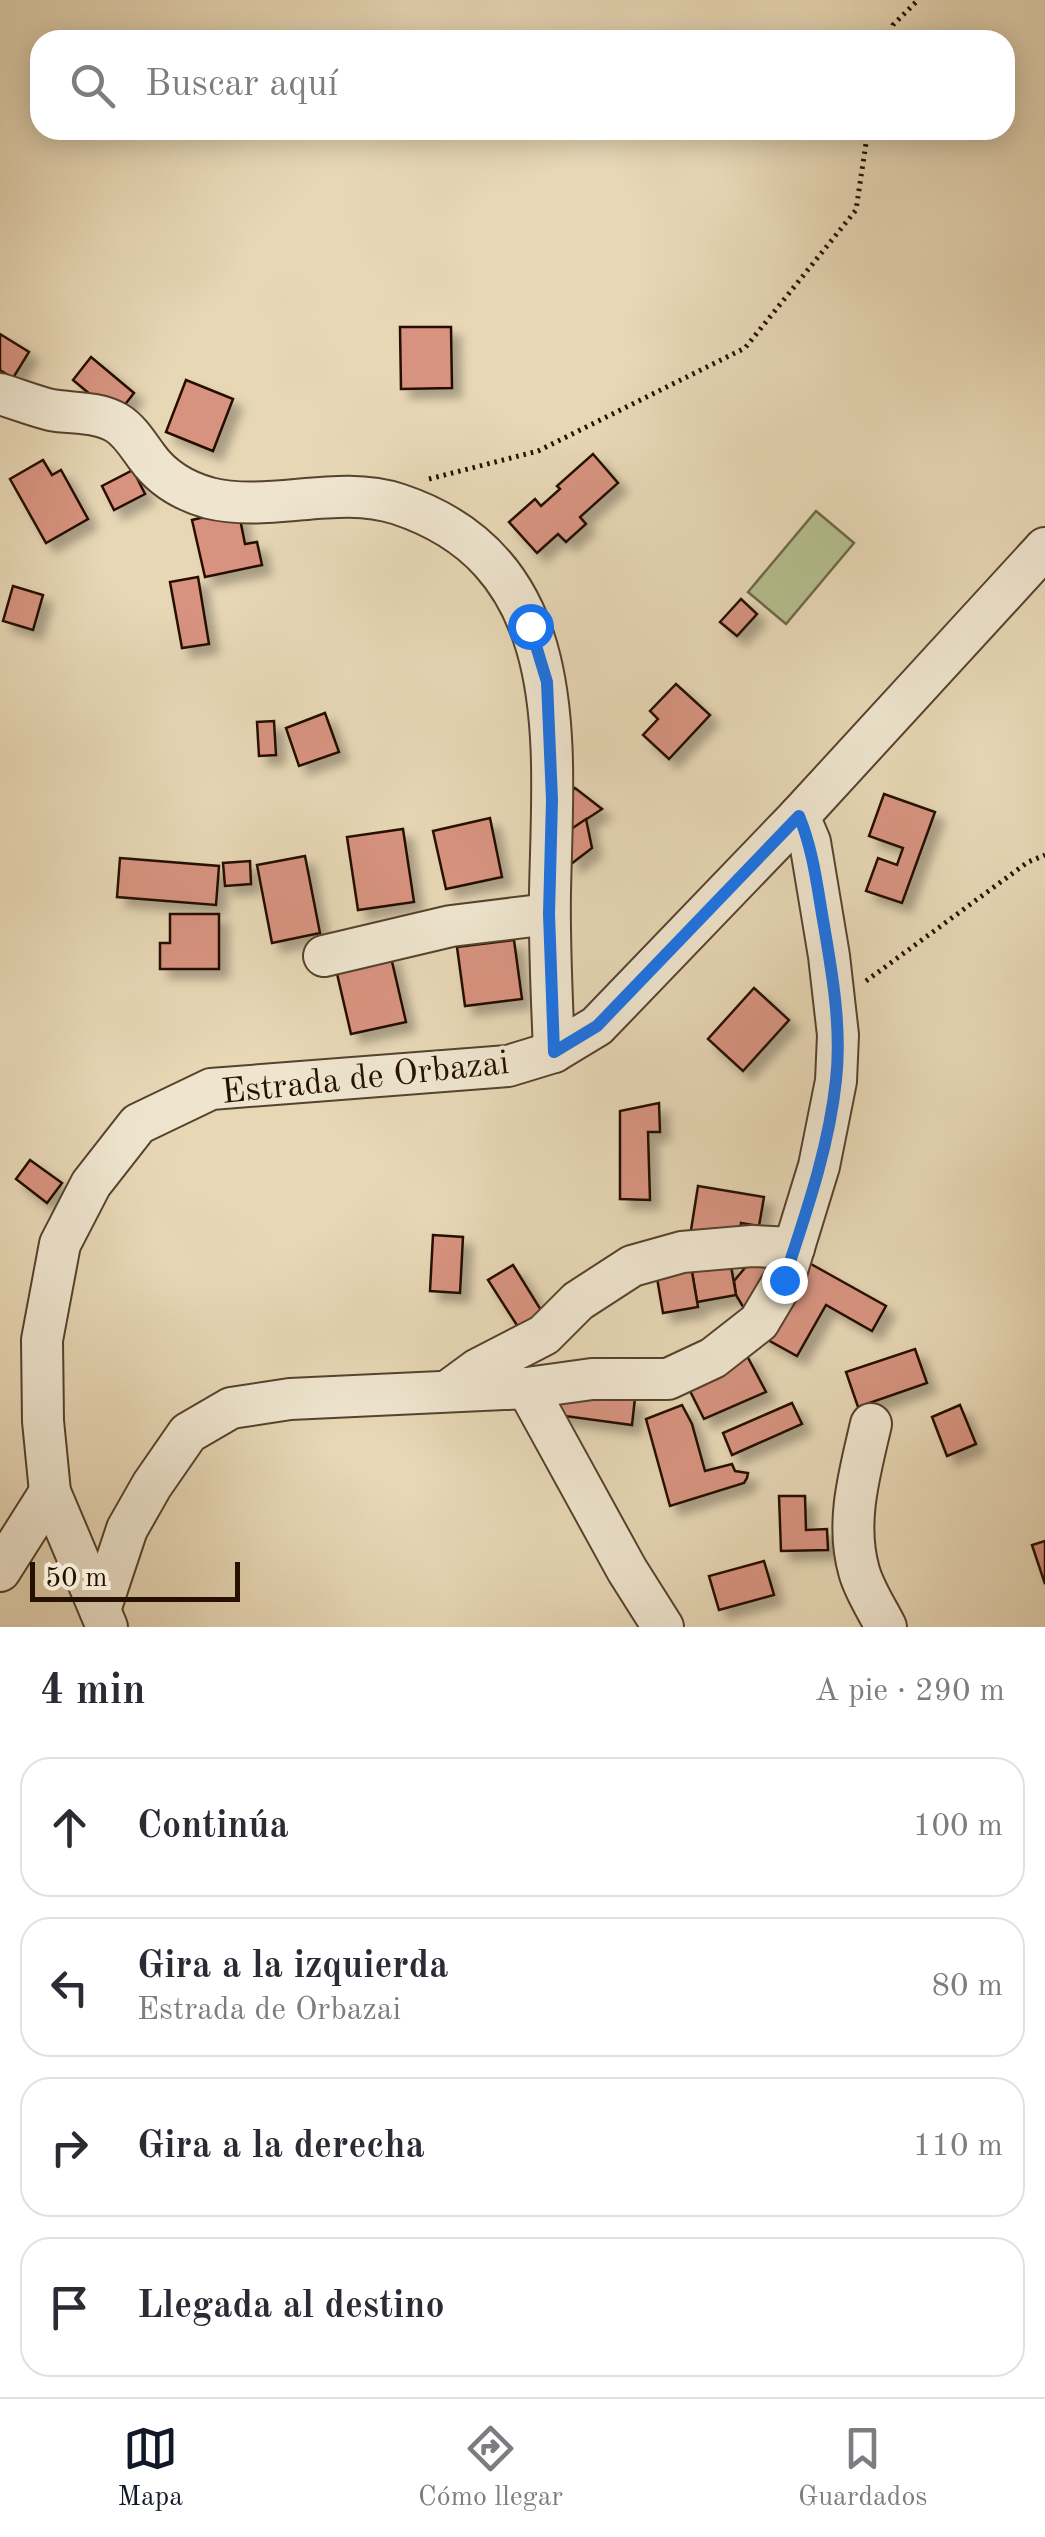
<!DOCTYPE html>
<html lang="es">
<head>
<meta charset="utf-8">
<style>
	body { margin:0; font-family:"Old Standard TT",serif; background:#f2f2f3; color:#2b2b33 }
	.scale { position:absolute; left:30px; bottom:25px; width:210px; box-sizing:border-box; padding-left:10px; border:5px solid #261100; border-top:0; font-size:28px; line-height:35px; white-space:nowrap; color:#261100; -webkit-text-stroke:8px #efe5cf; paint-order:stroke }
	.stop { position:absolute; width:30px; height:30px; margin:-22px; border:8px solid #1a73e8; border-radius:50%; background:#fff }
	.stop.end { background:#1a73e8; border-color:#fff; box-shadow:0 2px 10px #0008 }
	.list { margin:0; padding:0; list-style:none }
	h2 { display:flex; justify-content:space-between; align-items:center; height:130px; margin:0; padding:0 40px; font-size:42px }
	h2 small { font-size:32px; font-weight:400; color:#7c7c81 }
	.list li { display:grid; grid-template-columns:65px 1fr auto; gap:30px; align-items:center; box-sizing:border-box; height:140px; margin:0 20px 20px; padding:0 20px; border:2px solid #e1e1e2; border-radius:30px }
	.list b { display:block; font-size:38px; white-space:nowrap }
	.list p { margin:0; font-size:32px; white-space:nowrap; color:#7c7c81 }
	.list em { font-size:32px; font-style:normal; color:#7c7c81 }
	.icon { flex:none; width:55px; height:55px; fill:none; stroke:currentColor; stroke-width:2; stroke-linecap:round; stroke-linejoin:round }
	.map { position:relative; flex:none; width:1045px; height:1627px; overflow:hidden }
	.search { position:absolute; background:#fff; box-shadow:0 5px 25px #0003; left:30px; right:30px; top:30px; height:110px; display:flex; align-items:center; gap:25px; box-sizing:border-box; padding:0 35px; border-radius:30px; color:#7c7c81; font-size:38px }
	.sheet { height:770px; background:#fff }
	nav { display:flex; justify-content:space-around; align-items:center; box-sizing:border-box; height:140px; border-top:2px solid #e1e1e2; background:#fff; font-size:28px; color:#7c7c81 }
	nav a { display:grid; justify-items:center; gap:5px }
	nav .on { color:#111827 }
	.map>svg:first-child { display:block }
</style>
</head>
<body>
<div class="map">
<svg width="1045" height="1627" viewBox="0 0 1045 1627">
	<defs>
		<filter id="shadow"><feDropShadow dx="9" dy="9" stdDeviation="5" flood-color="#0004"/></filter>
	</defs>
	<rect width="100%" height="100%" fill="#e7d7b5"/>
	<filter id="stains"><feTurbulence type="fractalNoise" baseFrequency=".002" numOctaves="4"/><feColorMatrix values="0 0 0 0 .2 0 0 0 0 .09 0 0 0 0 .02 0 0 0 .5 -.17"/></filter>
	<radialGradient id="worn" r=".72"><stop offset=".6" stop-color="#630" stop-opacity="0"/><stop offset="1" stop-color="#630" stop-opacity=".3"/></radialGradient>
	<path fill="#b4be8e" stroke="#6d6847" stroke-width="2.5" d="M816 511 854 543 786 624 748 592Z"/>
	<g fill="#d79380" stroke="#261100" stroke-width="2.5" filter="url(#shadow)">
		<path d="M400 327H451L452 388 401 389Z"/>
		<path d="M0 334 29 352 13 378 0 370Z"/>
		<path d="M91 357 134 393 116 416 73 380Z"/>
		<path d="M186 380 233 399 213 451 166 432Z"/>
		<path d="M593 454 618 483 580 517 586 524 566 542 558 534 537 553 509 522 535 499 541 506 560 489 557 486Z"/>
		<path d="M43 460 52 475 61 470 88 519 46 543 10 479Z"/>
		<path d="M133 470 145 494 114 510 102 486Z"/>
		<path d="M238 509 245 544 257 542 262 565 205 577 192 520Z"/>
		<path d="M198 577 209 644 182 648 170 582Z"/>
		<path d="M13 586 43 595 33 630 3 621Z"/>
		<path d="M741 599 757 614 737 636 720 622Z"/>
		<path d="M676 684 710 715 669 759 643 735 658 719 650 711Z"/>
		<path d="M325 713 339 752 299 766 286 728Z"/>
		<path d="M274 721 276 755 259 756 257 722Z"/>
		<path d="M575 788 602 809 564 834 557 806Z"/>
		<path d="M884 794 935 812 902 903 866 891 878 858 897 865 903 848 869 836Z"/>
		<path d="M490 818 502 877 446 889 433 831Z"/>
		<path d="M586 819 592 848 571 864 564 834Z"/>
		<path d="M403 829 414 902 358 910 347 837Z"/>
		<path d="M305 856 320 933 272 943 257 865Z"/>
		<path d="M120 858 219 866 216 905 117 897Z"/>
		<path d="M250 861 251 884 225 886 223 863Z"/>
		<path d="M170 914H219V969H160V943H170Z"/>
		<path d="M514 940 522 999 465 1006 457 947Z"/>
		<path d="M390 953 406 1022 351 1034 335 965Z"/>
		<path d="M754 988 789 1020 743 1071 708 1039Z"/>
		<path d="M659 1103 660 1132H648L650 1200 620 1199V1111Z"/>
		<path d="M30 1160 62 1183 47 1203 16 1179Z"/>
		<path d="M698 1186 764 1197 759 1226 741 1223 739 1238 691 1230Z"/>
		<path d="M433 1235 463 1237 460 1293 430 1291Z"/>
		<path d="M754 1257 777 1271 748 1315 736 1295 734 1281Z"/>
		<path d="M802 1259 886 1306 872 1331 826 1305 797 1356 759 1335Z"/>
		<path d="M730 1260 736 1295 697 1302 691 1266Z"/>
		<path d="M513 1265 544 1315 520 1330 488 1280Z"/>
		<path d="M691 1266 698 1307 663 1313 656 1272Z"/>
		<path d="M915 1349 927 1383 858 1407 846 1372Z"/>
		<path d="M745 1352 766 1392 704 1419 683 1377Z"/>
		<path d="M553 1388 635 1398 632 1425 550 1414Z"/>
		<path d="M792 1403 802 1424 732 1455 723 1433Z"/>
		<path d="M682 1405 692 1424 705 1471 732 1464 735 1471 748 1473 747 1478 744 1483 670 1506 646 1419Z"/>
		<path d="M960 1405 976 1444 947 1456 932 1417Z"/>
		<path d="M779 1496H805L806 1530 827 1529 828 1550 781 1551Z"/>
		<path d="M1045 1541V1584L1032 1545Z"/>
		<path d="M764 1561 774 1595 719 1610 709 1576Z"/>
	</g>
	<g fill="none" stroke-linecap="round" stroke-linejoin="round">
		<defs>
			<g id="minor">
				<path d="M0 394C17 399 34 406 51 410 73 414 97 411 117 423 130 431 138 445 147 457 162 478 184 491 209 498 270 513 338 484 398 504 574 562 553 743 550 892 549 945 552 999 554 1052"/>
				<path d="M324 956 451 926 549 914"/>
				<path d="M527 1388 592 1379H668L713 1358 759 1322 784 1280 819 1166 836 1081 838 1035 829 956 810 842 799 816"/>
				<path d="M448 1391 478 1369 544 1335 578 1301 632 1266 682 1252 752 1246 794 1248"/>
				<path d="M871 1424C860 1472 845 1522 859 1571 864 1590 877 1609 886 1627"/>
				<path d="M0 1571 50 1492"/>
				<path d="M100 1610 127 1529 152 1485 188 1433 231 1408 290 1399 527 1388 627 1570 663 1627"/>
				<path d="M107 1627 50 1492 43 1421 42 1340 60 1244 91 1184 138 1124 211 1089 508 1066 554 1052 597 1026 799 816 1045 548"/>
			</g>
		</defs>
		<use href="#minor" stroke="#56422d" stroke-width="44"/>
		<g stroke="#261100" stroke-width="5" stroke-dasharray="2.5 5" stroke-linecap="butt">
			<path d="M889 40 893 25 918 0"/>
			<path d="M429 479 538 451 745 348 856 210 868 130"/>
			<path d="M866 981 1028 862 1045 855"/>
		</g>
		<use href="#minor" stroke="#efe5cf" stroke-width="40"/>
	</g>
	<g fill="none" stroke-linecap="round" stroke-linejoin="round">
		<path stroke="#1a73e8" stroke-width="12" d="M530 626 547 682 552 800 549 914 554 1052 597 1026 799 816C813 850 817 885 823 920 832 972 842 1028 836 1080 829 1148 805 1216 784 1280"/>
	</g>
	<g text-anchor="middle" stroke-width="8" stroke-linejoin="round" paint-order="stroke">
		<g font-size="35" fill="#261100" stroke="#efe5cf">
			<text transform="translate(365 1076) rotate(-6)" y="12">Estrada de Orbazai</text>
		</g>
	</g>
	<rect width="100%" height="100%" filter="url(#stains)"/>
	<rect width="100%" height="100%" fill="url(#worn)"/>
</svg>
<div class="scale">50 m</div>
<div class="stop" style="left:530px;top:626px"></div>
<div class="stop end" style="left:784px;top:1280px"></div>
<div class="search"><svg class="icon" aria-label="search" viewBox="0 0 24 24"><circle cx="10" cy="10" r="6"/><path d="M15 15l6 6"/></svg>Buscar aquí</div>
</div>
<section class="sheet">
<h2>4 min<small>A pie · 290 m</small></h2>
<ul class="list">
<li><svg class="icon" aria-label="ahead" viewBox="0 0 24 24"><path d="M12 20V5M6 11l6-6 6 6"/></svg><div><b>Continúa</b></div><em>100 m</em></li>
<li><svg class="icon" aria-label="left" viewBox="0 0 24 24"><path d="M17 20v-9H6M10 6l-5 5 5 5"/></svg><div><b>Gira a la izquierda</b><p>Estrada de Orbazai</p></div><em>80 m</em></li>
<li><svg class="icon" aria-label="right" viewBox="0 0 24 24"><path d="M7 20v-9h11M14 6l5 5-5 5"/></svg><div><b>Gira a la derecha</b></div><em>110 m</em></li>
<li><svg class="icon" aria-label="arrive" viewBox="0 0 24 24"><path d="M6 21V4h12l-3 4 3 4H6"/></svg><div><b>Llegada al destino</b></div></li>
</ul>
</section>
<nav>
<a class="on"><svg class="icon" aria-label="map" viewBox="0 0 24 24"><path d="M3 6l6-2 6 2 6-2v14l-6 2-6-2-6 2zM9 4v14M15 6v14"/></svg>Mapa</a>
<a><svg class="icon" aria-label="directions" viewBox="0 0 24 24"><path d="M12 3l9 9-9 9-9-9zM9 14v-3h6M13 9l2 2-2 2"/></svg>Cómo llegar</a>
<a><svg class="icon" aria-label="saved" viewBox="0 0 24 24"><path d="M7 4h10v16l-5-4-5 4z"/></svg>Guardados</a>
</nav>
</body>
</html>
